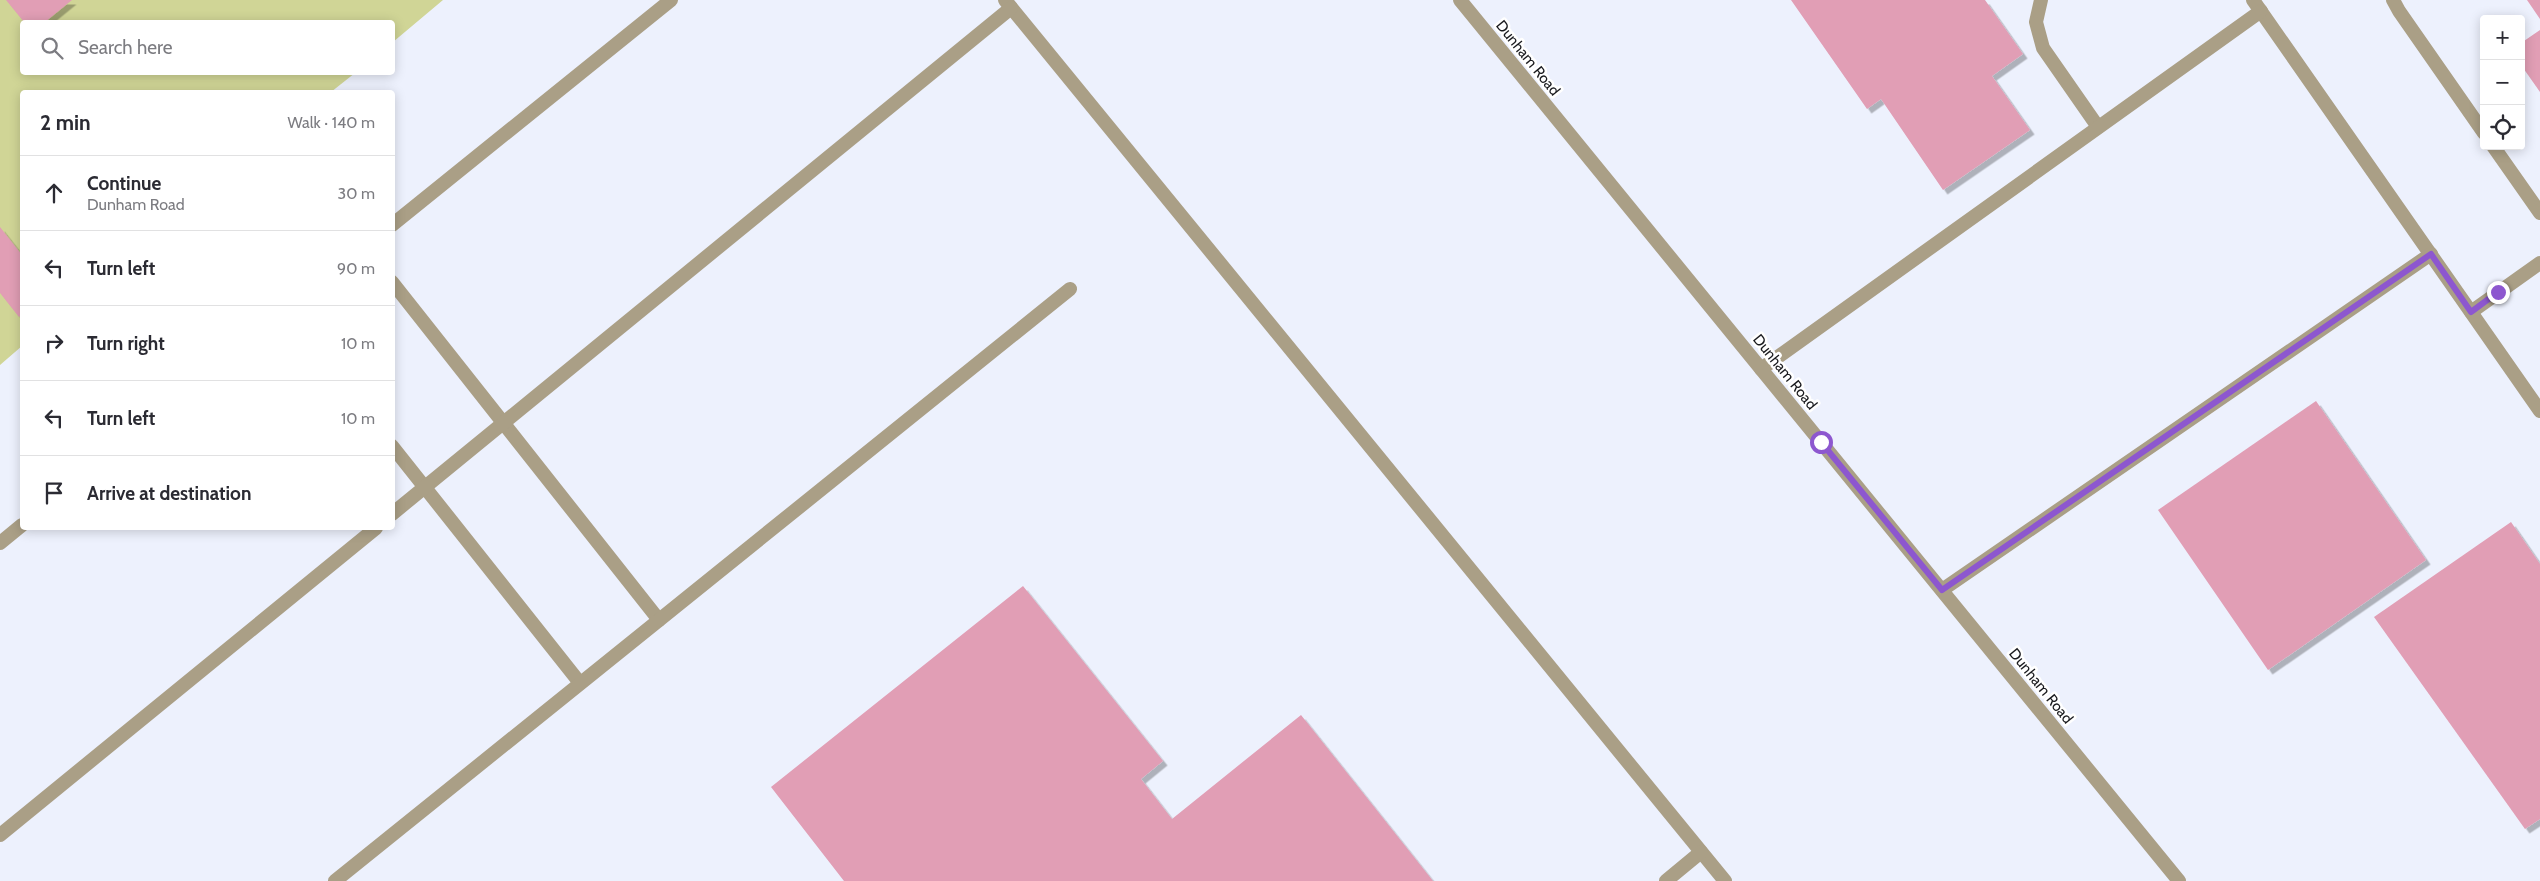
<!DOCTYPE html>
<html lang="en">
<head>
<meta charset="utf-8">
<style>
	body { margin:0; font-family:Cabin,sans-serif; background:#f7f7f7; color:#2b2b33 }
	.controls { position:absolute; right:15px; top:15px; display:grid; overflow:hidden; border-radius:5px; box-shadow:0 2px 12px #0003 }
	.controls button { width:45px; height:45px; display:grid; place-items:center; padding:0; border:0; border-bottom:1px solid #e1e1e2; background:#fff; color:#2b2b33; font:25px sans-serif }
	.stop { position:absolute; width:15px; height:15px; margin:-11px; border:4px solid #8d57cf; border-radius:50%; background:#fff }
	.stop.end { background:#8d57cf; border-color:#fff; box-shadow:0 1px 5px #0008 }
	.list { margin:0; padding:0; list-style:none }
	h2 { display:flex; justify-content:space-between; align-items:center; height:65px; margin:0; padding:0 20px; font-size:21px }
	h2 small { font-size:16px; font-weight:400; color:#7c7c81 }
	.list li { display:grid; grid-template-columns:32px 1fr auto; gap:15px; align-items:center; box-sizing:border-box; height:75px; padding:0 20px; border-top:1px solid #e1e1e2 }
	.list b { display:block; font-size:19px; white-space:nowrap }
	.list p { margin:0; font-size:16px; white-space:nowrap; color:#7c7c81 }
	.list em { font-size:16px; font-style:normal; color:#7c7c81 }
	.icon { flex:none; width:28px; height:28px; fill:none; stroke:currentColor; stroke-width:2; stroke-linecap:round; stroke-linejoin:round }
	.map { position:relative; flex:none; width:2540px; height:881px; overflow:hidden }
	.search { position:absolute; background:#fff; box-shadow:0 2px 12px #0003; left:20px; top:20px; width:375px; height:55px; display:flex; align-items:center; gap:12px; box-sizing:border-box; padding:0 18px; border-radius:5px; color:#7c7c81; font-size:19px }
	.panel { position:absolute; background:#fff; box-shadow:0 2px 12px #0003; left:20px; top:90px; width:375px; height:440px; border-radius:5px }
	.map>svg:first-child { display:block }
</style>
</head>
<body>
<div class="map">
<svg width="2540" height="881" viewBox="0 0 2540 881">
	<defs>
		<filter id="shadow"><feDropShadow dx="4.5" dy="4.5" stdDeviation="0" flood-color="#0004"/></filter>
	</defs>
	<rect width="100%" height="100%" fill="#edf1fd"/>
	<path fill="#d0d596" d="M0 0H443L393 42 392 22H22V72L355 73 331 92H22V346L0 365Z"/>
	<g fill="#e19eb5" filter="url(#shadow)">
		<path d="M6 0H72L45 22H24Z"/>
		<path d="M1791 0H1985L2023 54 1992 76 2030 130 1943 190 1881 99 1867 109Z"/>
		<path d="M2527 0H2540V19Z"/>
		<path d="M2540 30V92L2521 65V43Z"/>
		<path d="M0 227 22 255V314L19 317 0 293Z"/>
		<path d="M2316 401 2426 560 2268 670 2158 510Z"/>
		<path d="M2511 522 2540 564V819L2525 829 2374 617Z"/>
		<path d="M1023 586 1163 761 1141 779 1172 819 1301 715 1433 881H844L771 787Z"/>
	</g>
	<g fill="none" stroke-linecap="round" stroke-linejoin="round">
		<g stroke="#aa9f86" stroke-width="14">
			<path d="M1005 0 1725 881"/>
			<path d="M2041 0 2036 22 2043 48 2098 127"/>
			<path d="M2253 0 2540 411"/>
			<path d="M2393 0 2399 11 2484 133"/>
			<path d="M2493 146 2540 213"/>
			<path d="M392 225 671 0"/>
			<path d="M392 282 659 620"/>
			<path d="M2471 312 2540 263"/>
			<path d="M1761 369 2261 11"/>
			<path d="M392 446 580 683"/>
			<path d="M392 514 1011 8"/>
			<path d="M0 543 22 525"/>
			<path d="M1942 590 2431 254"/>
			<path d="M0 835 376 528"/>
			<path d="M335 881 1070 289"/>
			<path d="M1666 881 1701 852"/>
		</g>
		<path stroke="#aa9f86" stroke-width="14" d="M1460 0 2179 881"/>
	</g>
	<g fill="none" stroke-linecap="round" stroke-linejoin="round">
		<path stroke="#8d57cf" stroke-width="6" d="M1821 442 1942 590 2431 254 2471 312 2498 292"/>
	</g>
	<g text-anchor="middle" stroke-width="5" stroke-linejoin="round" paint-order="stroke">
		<g font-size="15" fill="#191a1e" stroke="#fff">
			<text transform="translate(1528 58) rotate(51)" y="5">Dunham Road</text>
			<text transform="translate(1785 372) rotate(51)" y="5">Dunham Road</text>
			<text transform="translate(2041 686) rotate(51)" y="5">Dunham Road</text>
		</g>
	</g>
</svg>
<div class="controls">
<button>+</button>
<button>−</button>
<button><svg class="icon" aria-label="locate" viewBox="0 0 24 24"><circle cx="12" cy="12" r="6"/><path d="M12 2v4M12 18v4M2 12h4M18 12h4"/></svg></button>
</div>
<div class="stop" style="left:1821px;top:442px"></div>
<div class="stop end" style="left:2498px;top:292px"></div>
<div class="search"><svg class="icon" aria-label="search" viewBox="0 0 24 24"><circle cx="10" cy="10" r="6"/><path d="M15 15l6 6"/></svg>Search here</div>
<section class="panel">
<h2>2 min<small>Walk · 140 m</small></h2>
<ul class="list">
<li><svg class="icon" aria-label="ahead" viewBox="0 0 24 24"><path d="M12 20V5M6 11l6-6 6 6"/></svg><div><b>Continue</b><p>Dunham Road</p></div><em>30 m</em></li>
<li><svg class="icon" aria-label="left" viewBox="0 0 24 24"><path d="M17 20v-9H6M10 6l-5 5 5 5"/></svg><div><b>Turn left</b></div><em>90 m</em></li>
<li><svg class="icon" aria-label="right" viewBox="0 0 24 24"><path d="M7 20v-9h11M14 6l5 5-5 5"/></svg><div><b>Turn right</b></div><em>10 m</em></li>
<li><svg class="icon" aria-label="left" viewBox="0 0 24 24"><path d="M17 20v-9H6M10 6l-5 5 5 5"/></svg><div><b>Turn left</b></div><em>10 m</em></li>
<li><svg class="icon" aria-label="arrive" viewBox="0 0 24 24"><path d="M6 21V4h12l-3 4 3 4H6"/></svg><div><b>Arrive at destination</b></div></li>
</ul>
</section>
</div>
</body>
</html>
